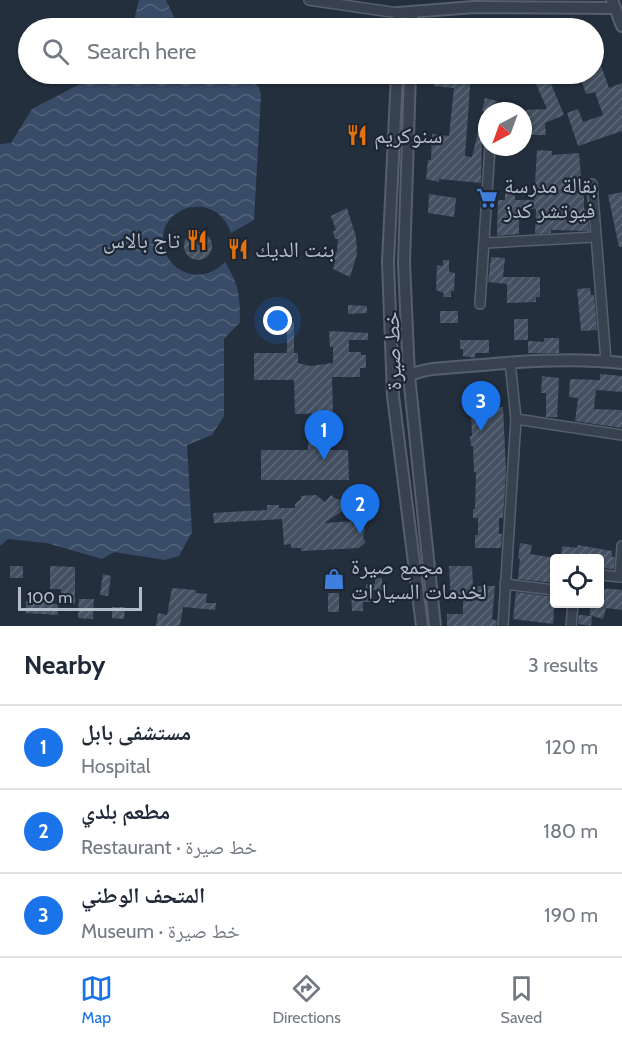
<!DOCTYPE html>
<html lang="en">
<head>
<meta charset="utf-8">
<style>
	body { margin:0; font-family:Cabin,"Noto Naskh Arabic",sans-serif; background:#f2f2f3; color:#1f2937 }
	.controls { position:absolute; right:18px; bottom:18px; display:grid; overflow:hidden; border-radius:6px; box-shadow:0 2px 4px #0004 }
	.controls button { width:54px; height:54px; display:grid; place-items:center; padding:0; border:0; border-bottom:2px solid #e0e1e3; background:#fff; color:#1f2937; font:30px sans-serif }
	.compass { position:absolute; left:478px; top:102px; width:54px; height:54px; border-radius:50%; background:#fff; box-shadow:0 2px 4px #0004; rotate:221deg }
	.scale { position:absolute; left:18px; bottom:15px; width:124px; box-sizing:border-box; padding-left:6px; border:3px solid #b4bcc9; border-top:0; font-size:16px; line-height:21px; white-space:nowrap; color:#b4bcc9; -webkit-text-stroke:4px #1d2633; paint-order:stroke }
	.you { position:absolute; left:278px; top:321px; width:21px; height:21px; margin:-15px; border:4px solid #fff; border-radius:50%; background:#1a73e8; box-shadow:0 0 0 9px #1a73e833 }
	.badge { display:grid; place-items:center; width:39px; height:39px; border-radius:50%; background:#1a73e8; color:#fff; font-size:20px; font-weight:700 }
	.pin { position:absolute; translate:-50% -50px; filter:drop-shadow(0 2px 3px #0008) }
	.pin::after { content:''; position:absolute; top:32px; width:21px; height:18px; background:inherit; clip-path:polygon(0 0,100% 0,50% 100%) }
	.list { margin:0; padding:0; list-style:none }
	h2 { display:flex; justify-content:space-between; align-items:center; height:78px; margin:0; padding:0 24px; font-size:26px }
	h2 small { font-size:20px; font-weight:400; color:#747a83 }
	.list li { display:grid; grid-template-columns:39px 1fr auto; gap:18px; align-items:center; box-sizing:border-box; height:84px; padding:0 24px; border-top:2px solid #e0e1e3 }
	.list b { display:block; font-size:22px; white-space:nowrap }
	.list p { margin:0; font-size:20px; white-space:nowrap; color:#747a83 }
	.list em { font-size:20px; font-style:normal; color:#747a83 }
	.icon { flex:none; width:33px; height:33px; fill:none; stroke:currentColor; stroke-width:2; stroke-linecap:round; stroke-linejoin:round }
	.map { position:relative; flex:none; width:622px; height:626px; overflow:hidden }
	.search { position:absolute; background:#fff; box-shadow:0 2px 4px #0004; left:18px; right:18px; top:18px; height:66px; display:flex; align-items:center; gap:15px; box-sizing:border-box; padding:0 21px; border-radius:33px; color:#747a83; font-size:22px }
	.sheet { height:330px; background:#fff }
	nav { display:flex; justify-content:space-around; align-items:center; box-sizing:border-box; height:84px; border-top:2px solid #e0e1e3; background:#fff; font-size:16px; color:#747a83 }
	nav a { display:grid; justify-items:center; gap:3px }
	nav .on { color:#1a73e8 }
	.map>svg:first-child { display:block }
</style>
</head>
<body>
<div class="map">
<svg width="622" height="626" viewBox="0 0 622 626">
	<defs>
		<pattern id="water-waves" width="16" height="10" patternUnits="userSpaceOnUse" patternTransform="scale(1.5)"><rect width="16" height="10" fill="#394c67"/><path d="M0 5q4-4 8 0t8 0" fill="none" stroke="#53647b"/></pattern>
		<pattern id="building-hatch" width="6" height="6" patternUnits="userSpaceOnUse" patternTransform="scale(1.5)"><rect width="6" height="6" fill="#455162"/><path d="M-1 1l2-2M0 6l6-6M5 7l2-2" fill="none" stroke="#5d6877"/></pattern>
	</defs>
	<rect width="100%" height="100%" fill="#242f3e"/>
	<g fill="url(#water-waves)">
		<path d="M139 0H166L179 28H132Z"/>
		<path d="M99 74H243L259 87 261 95 254 220 231 233C216 187 151 207 165 251 168 261 176 269 187 273 201 278 215 272 225 262 239 286 240 294 240 322L224 339V416L212 435 187 445 192 532 179 556 165 560 114 552 102 559 47 543 8 539 0 546V144L11 143 32 109Z"/>
	</g>
	<g fill="url(#building-hatch)">
		<path d="M507 19V28H479V20Z"/>
		<path d="M586 21 589 28H566V27Z"/>
		<path d="M594 46 609 88 622 83V131L578 146 567 113 578 109 583 122 603 115 595 92 586 94 580 76 594 74Z"/>
		<path d="M437 74H471L465 156 472 157 478 132H482L481 183 439 179V182L426 179 428 160H431L432 134 449 136 454 88 434 86 435 76H437Z"/>
		<path d="M547 74 564 115 545 123 546 135H523V110L547 109 534 79Z"/>
		<path d="M485 98 497 101 496 103 515 111H482Z"/>
		<path d="M537 150 552 151V155L579 153 582 191H584V209H587L589 231 551 230V233L535 234 536 209 523 208V218H519V234L497 236 498 200H505V193H515V200H534Z"/>
		<path d="M622 192V247H619L608 195Z"/>
		<path d="M429 194 456 198 454 217 428 213Z"/>
		<path d="M347 208 356 237 357 254 350 277 333 269 335 261 333 259 335 252H337L338 239H335L333 231 336 230 331 216Z"/>
		<circle cx="198" cy="246" r="14"/>
		<path d="M491 257 505 258 503 277H540V297H536V302L507 303V284L488 282Z"/>
		<path d="M443 260H449V272L455 273 454 291H451V297H443L444 293 436 290 437 265 443 266Z"/>
		<path d="M590 288 591 295H594L597 330 581 331 577 289Z"/>
		<path d="M348 305 367 306V313L348 314Z"/>
		<rect x="440" y="311" width="18" height="12"/>
		<rect x="514" y="319" width="14" height="21"/>
		<path d="M287 322H294V353H298V363L310 366 333 363V347H330L329 331 368 333V340H349V352H361V355H366V368H360V377H332L333 413 295 414 294 380H254V353H287Z"/>
		<path d="M544 338H559V353H528V341L544 342Z"/>
		<path d="M460 340H489V353H475V358L463 356V349H460Z"/>
		<path d="M600 374 622 376V392L596 390 594 409 622 410V428L575 421 578 398 569 397 570 379 600 380Z"/>
		<path d="M542 376 559 378 557 417H546V393H541Z"/>
		<path d="M503 407 506 471 503 518H499V534H502L501 548H475V535H478V518H473V509H475L476 472H474L473 446H471L470 436H472L471 408Z"/>
		<path d="M308 435H322V450H348L349 480H261V450H308Z"/>
		<path d="M316 495 325 502 331 495 336 499 344 500 346 505 344 510 324 523 357 521 365 529 363 538 366 542 359 548 301 551V548H291V544L284 545 282 519 214 523 213 513 267 510V505H279V508H295V504L301 499V496Z"/>
		<path d="M520 543 532 545 530 554 555 558V583L518 579 520 559H518Z"/>
		<path d="M578 545 612 551V557H615L614 569 600 568V558H561L562 546 577 548Z"/>
		<rect x="10" y="566" width="13" height="12"/>
		<path d="M50 566 75 567V604H61V589H50Z"/>
		<path d="M449 566H472L473 586H495L492 619 497 621 496 626H447V614H463V601H451Z"/>
		<path d="M103 574 111 576 108 596 100 595Z"/>
		<path d="M375 578H382V590H374V602H363V611H352L351 591 366 590V584H375Z"/>
		<path d="M172 588 196 590V593L207 594 206 603H216L215 610 183 607 180 626H156L158 613 167 615Z"/>
		<path d="M600 588 622 590V610L606 608 603 619 590 615V603H600Z"/>
		<path d="M516 592 555 597 553 624 513 619Z"/>
		<rect x="328" y="593" width="11" height="19"/>
		<path d="M79 599H94L93 619 78 618Z"/>
		<path d="M26 601H46V604H58V615L26 613Z"/>
		<path d="M112 607H125L124 619 112 618Z"/>
		<path d="M579 615 592 616 591 626 578 624Z"/>
	</g>
	<g fill="none" stroke-linecap="round" stroke-linejoin="round">
		<defs>
			<g id="minor">
				<path d="M309 0 398 13"/>
				<path d="M592 184 606 361"/>
				<path d="M485 243 595 237"/>
				<path d="M480 304 490 147"/>
				<path d="M510 362 516 419 622 435"/>
				<path d="M600 575 622 577"/>
				<path d="M620 577 622 546"/>
				<path d="M505 584 554 590"/>
				<path d="M503 626 516 419"/>
				<path d="M571 626 573 604"/>
			</g>
			<g id="tertiary">
				<path d="M612 0 622 26"/>
				<path d="M398 28V13L474 7 614 8"/>
				<path d="M412 28V13"/>
				<path d="M397 74 388 262 393 396 422 626"/>
				<path d="M410 74 404 263 409 376 435 626"/>
				<path d="M402 376C413 375 422 370 433 369 495 364 560 356 622 363"/>
			</g>
		</defs>
		<use href="#minor" stroke="#565f6c" stroke-width="12"/>
		<use href="#tertiary" stroke="#565f6c" stroke-width="14"/>
		<use href="#minor" stroke="#38414e" stroke-width="9"/>
		<use href="#tertiary" stroke="#38414e" stroke-width="10"/>
	</g>
	<defs>
		<symbol id="restaurant-bare" viewBox="-9 -9 18 18"><path d="M-5-6h1v4h1v-4h1v4h1v-4h1v5L-1.5 .5V6h-2V.5L-5-1ZM5-6V6H3V1.5H1.5Q1.5-4 5-6Z" fill="#e8710a" stroke="#1d2633" stroke-width="2.5" paint-order="stroke"/></symbol>
		<symbol id="supermarket-bare" viewBox="-9 -9 18 18"><path d="M-6-5.5h2.5l.6 2H6L4.5 2H-2.5L-4.4-4H-6ZM-1.5 3.2a1.3 1.3 0 1 0 .1 0ZM3 3.2a1.3 1.3 0 1 0 .1 0Z" fill="#3f7fe0" stroke="#1d2633" stroke-width="2.5" paint-order="stroke"/></symbol>
		<symbol id="shop-bare" viewBox="-9 -9 18 18"><path d="M-5-2.5h2.3a2.7 3.5 0 0 1 5.4 0H5L5.5 6h-11ZM-1.5-2.5h3a1.5 2.3 0 0 0-3 0Z" fill="#3f7fe0" stroke="#1d2633" stroke-width="2.5" paint-order="stroke"/></symbol>
	</defs>
	<g fill-rule="evenodd">
		<use href="#restaurant-bare" x="342" y="120" width="30" height="30"/>
		<use href="#supermarket-bare" x="472" y="183" width="30" height="30"/>
		<use href="#restaurant-bare" x="182" y="225" width="30" height="30"/>
		<use href="#restaurant-bare" x="223" y="234" width="30" height="30"/>
		<use href="#shop-bare" x="319" y="564" width="30" height="30"/>
	</g>
	<g text-anchor="middle" stroke-width="4.5" stroke-linejoin="round" paint-order="stroke">
		<g font-size="22" fill="#b4bcc9" stroke="#1d2633" text-anchor="start">
			<text x="374" y="143">سنوكريم</text>
			<text x="504" y="193">بقالة مدرسة<tspan x="504" dy="25">فيوتشر كدز</tspan></text>
			<text x="180" y="248" text-anchor="end">تاج بالاس</text>
			<text x="255" y="257">بنت الديك</text>
			<text x="351" y="574">مجمع صيرة<tspan x="351" dy="25">لخدمات السيارات</tspan></text>
		</g>
		<g font-size="22" fill="#b4bcc9" stroke="#1d2633">
			<text transform="translate(392 351) rotate(-92)" y="8">خط صيرة</text>
		</g>
	</g>
</svg>
<div class="controls">
<button><svg class="icon" aria-label="locate" viewBox="0 0 24 24"><circle cx="12" cy="12" r="6"/><path d="M12 2v4M12 18v4M2 12h4M18 12h4"/></svg></button>
</div>
<svg class="compass" viewBox="-18 -18 36 36"><path d="M0-13l5 13h-10z" fill="#e53935"/><path d="M0 13l5-13h-10z" fill="#747a83"/></svg>
<div class="scale">100 m</div>
<div class="you"></div>
<div class="pin badge" style="left:324px;top:460px">1</div>
<div class="pin badge" style="left:360px;top:534px">2</div>
<div class="pin badge" style="left:481px;top:431px">3</div>
<div class="search"><svg class="icon" aria-label="search" viewBox="0 0 24 24"><circle cx="10" cy="10" r="6"/><path d="M15 15l6 6"/></svg>Search here</div>
</div>
<section class="sheet">
<h2>Nearby<small>3 results</small></h2>
<ul class="list">
<li><span class="badge">1</span><div><b>مستشفى بابل</b><p>Hospital</p></div><em>120 m</em></li>
<li><span class="badge">2</span><div><b>مطعم بلدي</b><p>Restaurant · خط صيرة</p></div><em>180 m</em></li>
<li><span class="badge">3</span><div><b>المتحف الوطني</b><p>Museum · خط صيرة</p></div><em>190 m</em></li>
</ul>
</section>
<nav>
<a class="on"><svg class="icon" aria-label="map" viewBox="0 0 24 24"><path d="M3 6l6-2 6 2 6-2v14l-6 2-6-2-6 2zM9 4v14M15 6v14"/></svg>Map</a>
<a><svg class="icon" aria-label="directions" viewBox="0 0 24 24"><path d="M12 3l9 9-9 9-9-9zM9 14v-3h6M13 9l2 2-2 2"/></svg>Directions</a>
<a><svg class="icon" aria-label="saved" viewBox="0 0 24 24"><path d="M7 4h10v16l-5-4-5 4z"/></svg>Saved</a>
</nav>
</body>
</html>
